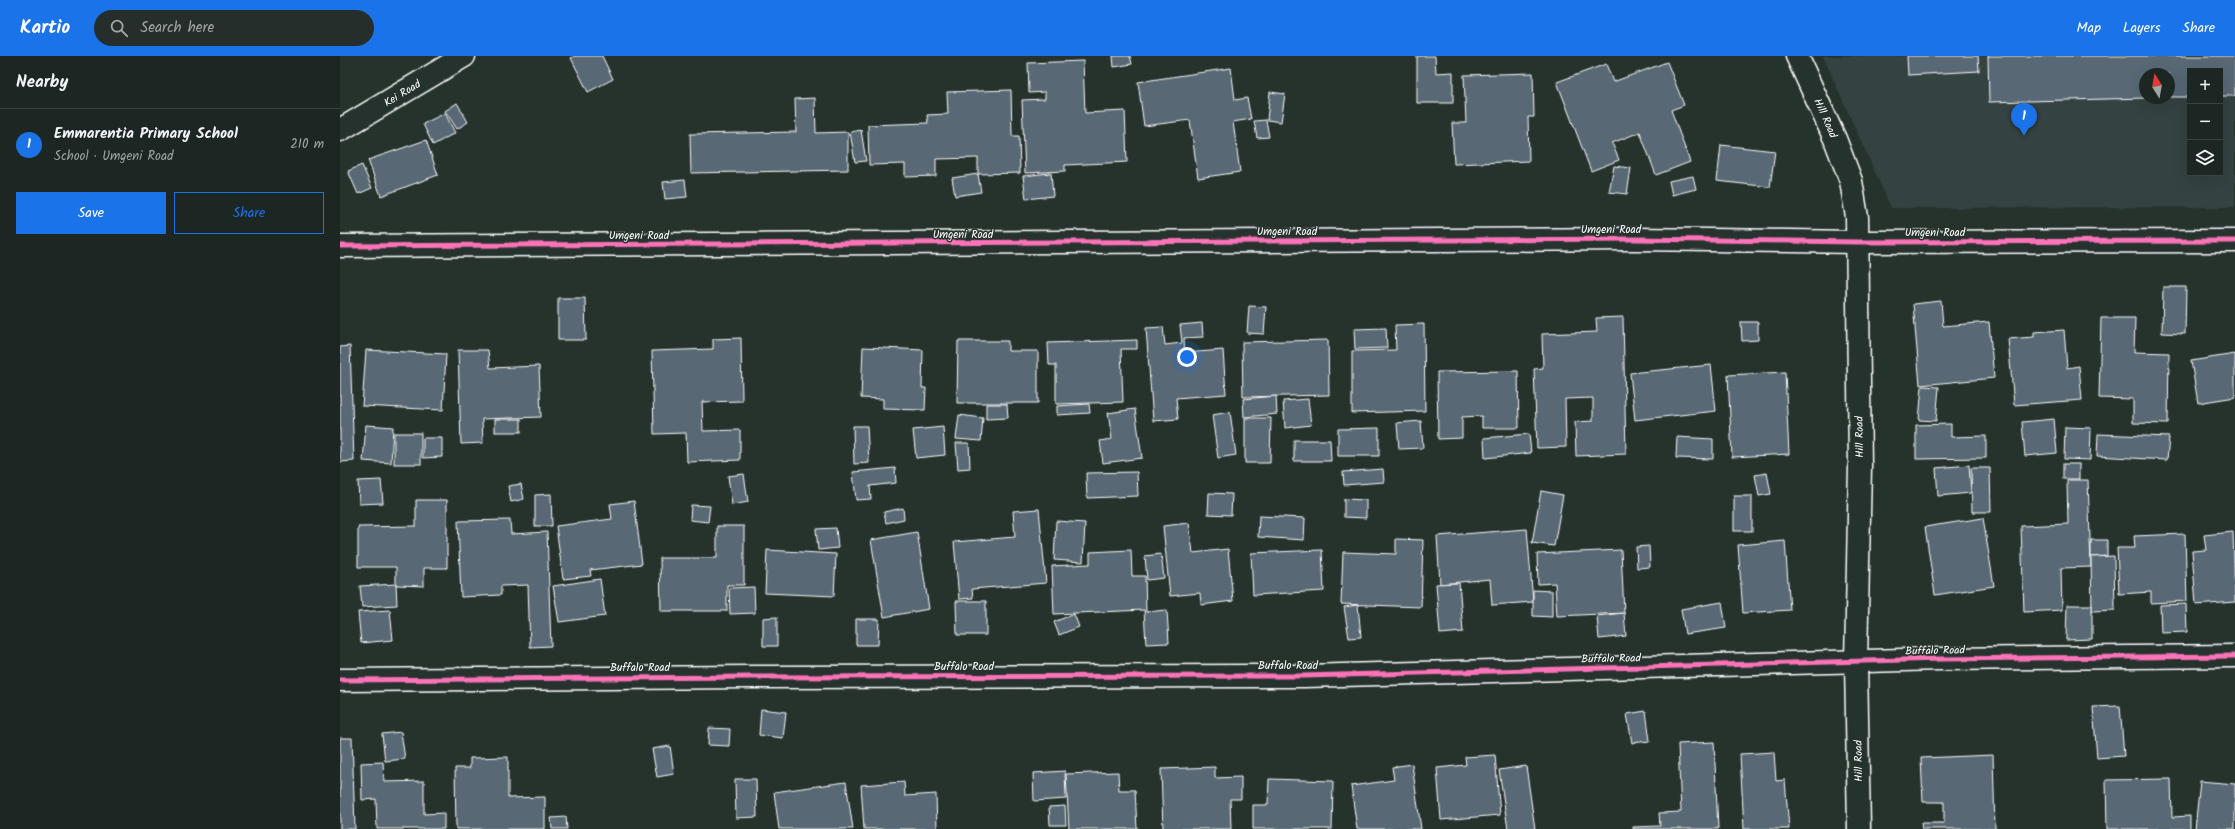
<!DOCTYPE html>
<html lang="en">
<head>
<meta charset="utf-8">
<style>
	body { margin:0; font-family:Kalam,sans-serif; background:#252e2a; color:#f1f3f6 }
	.controls { position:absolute; right:12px; top:12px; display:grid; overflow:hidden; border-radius:0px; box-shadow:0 4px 16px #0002 }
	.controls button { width:36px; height:36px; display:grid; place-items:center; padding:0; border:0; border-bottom:1px solid #3a4340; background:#1c2622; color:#f1f3f6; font:20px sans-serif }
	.compass { position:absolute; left:1799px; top:12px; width:36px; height:36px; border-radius:50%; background:#1c2622; box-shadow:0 4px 16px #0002; rotate:349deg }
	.you { position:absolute; left:847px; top:301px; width:14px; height:14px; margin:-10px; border:3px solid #fff; border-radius:50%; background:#1a73e8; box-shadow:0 0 0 6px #1a73e833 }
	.badge { display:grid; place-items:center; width:26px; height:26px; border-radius:50%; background:#1a73e8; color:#fff; font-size:13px; font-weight:700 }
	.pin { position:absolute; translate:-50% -33px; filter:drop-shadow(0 1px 2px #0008) }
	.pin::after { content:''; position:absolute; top:21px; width:14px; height:12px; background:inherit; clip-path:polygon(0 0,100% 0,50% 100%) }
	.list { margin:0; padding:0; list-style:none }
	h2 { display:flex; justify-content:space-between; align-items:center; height:52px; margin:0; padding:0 16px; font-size:17px }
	h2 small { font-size:13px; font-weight:400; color:#a0a5a5 }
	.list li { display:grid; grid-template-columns:26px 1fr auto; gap:12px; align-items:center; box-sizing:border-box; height:72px; padding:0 16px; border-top:1px solid #3a4340 }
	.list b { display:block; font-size:15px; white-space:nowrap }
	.list p { margin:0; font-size:13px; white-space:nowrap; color:#a0a5a5 }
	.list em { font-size:13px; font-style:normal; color:#a0a5a5 }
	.actions { display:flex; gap:8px; padding:12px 16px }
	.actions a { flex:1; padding:9px 0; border:1px solid #1a73e8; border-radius:0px; text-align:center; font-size:14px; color:#1a73e8 }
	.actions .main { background:#1a73e8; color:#fff }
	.icon { flex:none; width:22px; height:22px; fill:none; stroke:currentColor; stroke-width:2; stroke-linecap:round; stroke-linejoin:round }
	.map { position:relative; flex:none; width:1895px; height:773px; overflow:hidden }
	header { display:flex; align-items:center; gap:24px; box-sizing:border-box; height:56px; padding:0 20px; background:#1a73e8; color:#fff }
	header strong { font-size:19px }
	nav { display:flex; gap:22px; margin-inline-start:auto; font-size:14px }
	.search { width:280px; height:36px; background:#252e2a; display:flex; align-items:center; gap:10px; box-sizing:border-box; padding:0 14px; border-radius:22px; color:#a0a5a5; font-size:15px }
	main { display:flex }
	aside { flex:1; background:#1c2622 }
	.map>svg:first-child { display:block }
</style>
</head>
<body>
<header>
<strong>Kartio</strong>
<div class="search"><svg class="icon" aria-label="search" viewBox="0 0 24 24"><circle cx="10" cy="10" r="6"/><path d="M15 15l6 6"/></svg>Search here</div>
<nav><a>Map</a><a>Layers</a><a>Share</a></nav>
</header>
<main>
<aside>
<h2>Nearby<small></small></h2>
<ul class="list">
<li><span class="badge">1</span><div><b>Emmarentia Primary School</b><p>School · Umgeni Road</p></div><em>210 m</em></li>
</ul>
<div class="actions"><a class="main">Save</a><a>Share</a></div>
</aside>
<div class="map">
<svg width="1895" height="773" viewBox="0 0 1895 773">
	<rect width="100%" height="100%" fill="#26332d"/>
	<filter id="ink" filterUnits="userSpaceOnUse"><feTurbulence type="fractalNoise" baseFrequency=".025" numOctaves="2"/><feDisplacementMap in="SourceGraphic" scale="8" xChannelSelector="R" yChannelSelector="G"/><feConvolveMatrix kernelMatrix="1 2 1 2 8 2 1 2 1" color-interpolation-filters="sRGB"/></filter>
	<g filter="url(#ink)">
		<path fill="#354342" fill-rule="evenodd" d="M1483 0H1895V151L1551 152ZM1850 15H1880V117H1850ZM1805 18H1829V42H1805Z"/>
		<g fill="#586874" stroke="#fff">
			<path d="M235 0H262L273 23 248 36 231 2Z"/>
			<path d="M773 0H790L792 8 774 11Z"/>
			<path d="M1077 0H1095L1096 17 1113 16V47H1077Z"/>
			<path d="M1567 0H1638L1639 15 1568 19Z"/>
			<path d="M1648 0H1895V40H1880V15H1850V41H1829V18H1805L1806 42 1649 46Z"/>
			<path d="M743 5 745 57 785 55 787 106 725 109V115L685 117 682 44 705 43V36L689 37 688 7Z"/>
			<path d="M1327 6 1344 49 1331 54 1350 106 1316 119 1300 76 1272 87 1279 104 1251 115 1217 26 1266 8 1273 26Z"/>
			<path d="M891 12 895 44 907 42 911 63 893 66 900 116 858 122 850 64 804 70 798 26Z"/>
			<path d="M1193 17 1194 61H1188L1189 105 1114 108 1112 67H1126L1124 19Z"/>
			<path d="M671 34 672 80H679L680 117 638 118V102L596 103V120L565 121V108L529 109 528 69 588 67 587 59 608 58 607 36Z"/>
			<path d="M930 36 945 38 941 66 927 64Z"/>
			<path d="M475 42 476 77 508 76V114L351 117 350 78 456 76 455 43Z"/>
			<path d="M117 47 128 66 117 73 105 55Z"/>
			<path d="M105 57 115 77 93 89 83 68Z"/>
			<path d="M926 64 929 81 917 82 914 65Z"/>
			<path d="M521 74 526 105 515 106 510 76Z"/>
			<path d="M86 84 98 119 41 140 28 104Z"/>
			<path d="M1381 89 1435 95 1430 131 1377 125Z"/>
			<path d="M22 109 32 132 18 138 8 115Z"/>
			<path d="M1274 110 1291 112 1287 138 1269 136Z"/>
			<path d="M711 117 713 140 686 143 683 120Z"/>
			<path d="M638 118 641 136 615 140 612 122Z"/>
			<path d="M1353 120 1356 133 1332 139 1329 125Z"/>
			<path d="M345 124 347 141 325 143 323 126Z"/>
			<path d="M1823 231H1846L1845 278 1822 277Z"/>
			<path d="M218 242H245L246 284H218Z"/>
			<path d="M1601 245 1603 270 1649 266 1654 322 1580 329 1573 248Z"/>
			<path d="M909 250 926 251 924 278 907 277Z"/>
			<path d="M1283 261 1286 398 1236 400 1235 366 1253 365V342L1225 343 1226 391 1197 392 1194 313 1203 312 1202 278 1257 276 1256 262Z"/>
			<path d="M1761 262H1795L1794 296 1829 297 1828 368 1793 367V343L1759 342Z"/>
			<path d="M1401 266H1418V284L1402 285Z"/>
			<path d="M862 267 863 281 844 282 845 297 883 294 886 338 836 342 838 363 813 365 806 272 823 271 825 289 842 287 840 269Z"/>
			<path d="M1084 268 1085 355 1012 357V295L1056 294 1055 269Z"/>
			<path d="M1046 272 1047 292 1015 293 1014 273Z"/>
			<path d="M1724 274 1727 312 1739 310 1742 344 1674 349 1668 283 1694 281V276Z"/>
			<path d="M401 282 402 345 362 346 363 375 400 374V404L347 406 346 377 314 378 312 295 373 293V283Z"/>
			<path d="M797 284V293H781L783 346 716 348V309H709L708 287Z"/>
			<path d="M988 284 989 339 903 341 902 286Z"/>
			<path d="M618 285H668V295H698V347H617Z"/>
			<path d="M10 290 14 405 0 406V291Z"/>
			<path d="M523 291 583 294 582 332H586L585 354 543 353V343L521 342Z"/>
			<path d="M26 294 106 298 103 354 22 350Z"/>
			<path d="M118 294H148L150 312 199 310 201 361 142 363 143 387 121 388Z"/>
			<path d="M1895 298V341L1858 347 1851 305Z"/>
			<path d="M1371 309 1376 355 1295 364 1290 317Z"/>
			<path d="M1178 315 1179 372H1142V360L1122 361V382L1098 383 1097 316Z"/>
			<path d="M1445 316 1449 398 1392 401 1388 319Z"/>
			<path d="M1582 330 1599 331 1596 365 1579 364Z"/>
			<path d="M936 340 937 358 904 361 903 343Z"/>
			<path d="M968 343 971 369 945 372 943 345Z"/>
			<path d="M646 348H667L668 362 646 363Z"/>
			<path d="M749 348 750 357 717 359V350Z"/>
			<path d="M795 353 802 402 763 407 760 385 772 383 768 357Z"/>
			<path d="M890 356 896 399 878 402 872 359Z"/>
			<path d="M619 359 643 362 641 385 616 383Z"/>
			<path d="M905 362H931L930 407H905Z"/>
			<rect x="155" y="363" width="26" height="13"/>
			<path d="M1714 363 1717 397 1685 400 1682 366Z"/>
			<path d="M1081 365 1083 392 1059 393 1057 367Z"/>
			<path d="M1611 368V381L1646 380V402L1576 403V369Z"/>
			<path d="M26 369 53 371 51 407 23 405Z"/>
			<path d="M513 370H527L529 407 514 408Z"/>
			<path d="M603 371 605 399 576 402 573 374Z"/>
			<path d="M1725 371 1751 372 1750 404 1724 403Z"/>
			<path d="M1039 372V400H998V373Z"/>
			<rect x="54" y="377" width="27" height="31"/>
			<path d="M1189 378 1191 397 1145 402 1144 382Z"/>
			<path d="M1758 378 1829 381 1827 404 1757 400Z"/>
			<path d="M1337 381 1373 383V403L1336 402Z"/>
			<path d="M83 382H102V401L83 402Z"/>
			<path d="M954 384H990L991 405H954Z"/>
			<path d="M616 387H629L630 412 618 413Z"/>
			<rect x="1723" y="408" width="16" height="15"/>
			<path d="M1629 409 1631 437 1598 440 1596 412Z"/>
			<path d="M555 412 556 427 530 430 531 443 516 444 513 416Z"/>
			<path d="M1631 412H1650L1651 456H1632Z"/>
			<path d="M1043 413 1044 426 1004 429 1003 416Z"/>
			<path d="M797 416 798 440 747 442 746 417Z"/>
			<path d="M1427 417 1431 438 1419 440 1415 419Z"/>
			<path d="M404 418 408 446 392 449 388 420Z"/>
			<path d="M41 424 43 447 19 448 18 425Z"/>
			<path d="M1727 424H1748L1751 511 1721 512 1722 554 1684 556 1681 470 1728 468Z"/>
			<path d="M181 428 184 443 171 446 168 430Z"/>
			<path d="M1201 435 1223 439 1214 490 1192 487Z"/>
			<path d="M869 437 892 438 891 459 868 458Z"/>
			<path d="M211 438 212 470H195V439Z"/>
			<rect x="1394" y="440" width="18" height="35"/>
			<path d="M1004 443 1026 444V462L1004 461Z"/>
			<path d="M76 444H107V512H84V530L56 529V511H18V471L76 470Z"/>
			<path d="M294 445 302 508 250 514 251 520 223 523 216 470 272 463 270 448Z"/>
			<path d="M351 449 370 450 368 466 350 464Z"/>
			<path d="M563 452 564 463 546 467 544 456Z"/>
			<path d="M699 453 706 527 632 533 633 542 619 543 614 486 675 481 673 455Z"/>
			<path d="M919 460 965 462 964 484 918 481Z"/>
			<path d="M1643 462 1654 530 1595 539 1585 471Z"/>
			<path d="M170 464 171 478 207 476 211 590 190 591 188 529 161 530V539L121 541 118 465Z"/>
			<path d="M716 465 745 467 743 506 714 504Z"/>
			<path d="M849 467 853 497 888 493 893 545 861 549 860 537 830 540 823 470Z"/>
			<path d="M377 470H404V529H387V555H321L320 502H377Z"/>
			<path d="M496 472 498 492 478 494 476 473Z"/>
			<path d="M1187 473 1193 546 1152 549 1150 523 1100 528 1097 480Z"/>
			<path d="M577 476 589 553 544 561 531 484Z"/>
			<path d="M1893 476 1895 546 1856 549 1852 495 1866 494 1864 479Z"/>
			<path d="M1845 478 1847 545 1811 547V536L1779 538 1777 492H1795L1794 480Z"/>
			<path d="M1056 483 1083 484 1081 551 1001 548 1003 496 1056 498Z"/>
			<path d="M1751 484H1767V500L1751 501Z"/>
			<path d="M1445 485 1450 554 1403 557 1398 489Z"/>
			<path d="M1309 490 1310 511 1297 512 1296 491Z"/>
			<path d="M427 494 496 498 494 540 425 537Z"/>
			<path d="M791 494 792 520H805L806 556 827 554 829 587 806 588 804 554 714 558 712 510 750 508V496Z"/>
			<path d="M982 494 984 535 913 539 911 497Z"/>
			<path d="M1281 494 1284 557 1217 560 1215 527 1198 528 1197 498Z"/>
			<path d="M821 498 824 522 807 524 805 500Z"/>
			<path d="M1774 500 1775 554 1752 555 1751 501Z"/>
			<path d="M260 523 265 560 219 566 213 530Z"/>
			<path d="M1119 527 1123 576 1100 578 1096 528Z"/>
			<path d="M56 528 57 549 22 551 20 530Z"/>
			<path d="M414 531 415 557 390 558 389 532Z"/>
			<path d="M1193 534 1212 535V561L1193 560Z"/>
			<path d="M616 545H646V579H617Z"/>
			<path d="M1382 546 1386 572 1345 578 1341 553Z"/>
			<path d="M1846 548 1847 576 1821 577 1820 549Z"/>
			<path d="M1018 549 1021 581 1009 582 1004 551Z"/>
			<path d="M1727 549H1752V583L1726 584Z"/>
			<path d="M50 554 53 584 21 587 18 556Z"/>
			<path d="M1284 557 1286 580 1259 583 1257 560Z"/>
			<path d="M734 558 739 571 719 579 714 566Z"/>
			<path d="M437 561V590H423V562Z"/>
			<path d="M516 563H539L538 589H516Z"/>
			<path d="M1780 650 1784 700 1757 702 1753 651Z"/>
			<path d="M421 653 446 656 443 682 419 679Z"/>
			<path d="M1306 655 1310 685 1292 687 1287 658Z"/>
			<path d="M369 672 390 673 389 690 368 689Z"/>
			<path d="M61 676 65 703 45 705 42 678Z"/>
			<path d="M0 682H12L15 773H0Z"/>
			<path d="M1374 686 1378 773H1293V771L1320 770 1319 757 1341 756 1338 688Z"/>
			<path d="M330 690 334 718 317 721 312 693Z"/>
			<path d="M1434 696 1436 725 1445 724 1449 773H1404L1400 698Z"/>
			<path d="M1155 699 1160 759 1101 764 1097 712 1126 709 1125 701Z"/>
			<path d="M1653 699 1655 773H1582L1581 767H1604V746H1583L1581 702Z"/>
			<path d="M168 701V742L205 741V773H116L115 712H130V702Z"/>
			<path d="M43 706 44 726 84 725V758L104 757V773H37L36 743 22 744 21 707Z"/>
			<path d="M1072 708 1081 773H1017L1011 730 1054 724 1052 711Z"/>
			<path d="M1186 710 1195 773H1168L1159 714Z"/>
			<path d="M875 711V722L901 721V743H890L891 773H823L821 713Z"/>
			<path d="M725 715 726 743 694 745 693 717Z"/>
			<path d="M778 716 779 734H795L797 773H729L726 718Z"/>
			<path d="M395 723H416L417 761 396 762Z"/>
			<path d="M929 723 993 725 992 773H913V749H928Z"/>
			<path d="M1831 723 1832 761 1850 760V773H1767L1766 724Z"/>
			<path d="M1860 725 1895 728V773H1855Z"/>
			<path d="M506 726 513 773H439L434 736Z"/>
			<path d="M564 726 565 740 596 738 597 773H524L521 729Z"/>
			<path d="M725 750 726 769H710L709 751Z"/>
			<path d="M226 761 227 773H212L211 762Z"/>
		</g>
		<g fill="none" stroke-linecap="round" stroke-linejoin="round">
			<defs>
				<g id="street">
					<path d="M1457 0 1495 83 1511 125 1517 161 1520 410 1516 606 1519 773"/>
					<path d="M0 74 124 0"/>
					<path d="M0 190 1295 183 1517 186 1895 185"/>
					<path d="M0 624 411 621 964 620 1600 603 1895 600"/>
				</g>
			</defs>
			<use href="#street" stroke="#fff" stroke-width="25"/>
			<use href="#street" stroke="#26332d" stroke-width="22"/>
			<defs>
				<g id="cycleway">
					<path d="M0 190 1295 183 1517 186 1895 185"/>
					<path d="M0 624 411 621 964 620 1600 603 1895 600"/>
				</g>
			</defs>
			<use href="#cycleway" stroke="#26332d" stroke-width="8"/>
			<use href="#cycleway" stroke="#fb73b8" stroke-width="5"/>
		</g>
	</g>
	<g text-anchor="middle" stroke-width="3" stroke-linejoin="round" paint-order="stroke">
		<g font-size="11" fill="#fff" stroke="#26332d">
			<text transform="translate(62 37) rotate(-31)" y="4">Kei Road</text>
			<text transform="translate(1486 62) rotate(66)" y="4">Hill Road</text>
			<text x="1271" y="177">Umgeni Road</text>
			<text x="947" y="179">Umgeni Road</text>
			<text x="1595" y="180">Umgeni Road</text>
			<text x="623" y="182">Umgeni Road</text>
			<text x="299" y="183">Umgeni Road</text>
			<text transform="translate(1519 381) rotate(-91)" y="4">Hill Road</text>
			<text transform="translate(1595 594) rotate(-1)" y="4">Buffalo Road</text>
			<text transform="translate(1271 602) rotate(-1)" y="4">Buffalo Road</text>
			<text x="948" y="613">Buffalo Road</text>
			<text x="624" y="614">Buffalo Road</text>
			<text x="300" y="615">Buffalo Road</text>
			<text transform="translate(1518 705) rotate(-91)" y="4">Hill Road</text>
		</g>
	</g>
</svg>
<div class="controls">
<button>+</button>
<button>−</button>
<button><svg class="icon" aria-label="layers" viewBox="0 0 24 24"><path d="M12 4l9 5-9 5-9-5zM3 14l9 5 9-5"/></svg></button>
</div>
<svg class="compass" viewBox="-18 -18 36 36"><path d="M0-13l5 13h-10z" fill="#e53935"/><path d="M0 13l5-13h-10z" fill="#a0a5a5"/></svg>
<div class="you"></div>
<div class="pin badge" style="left:1684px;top:80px">1</div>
</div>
</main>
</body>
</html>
